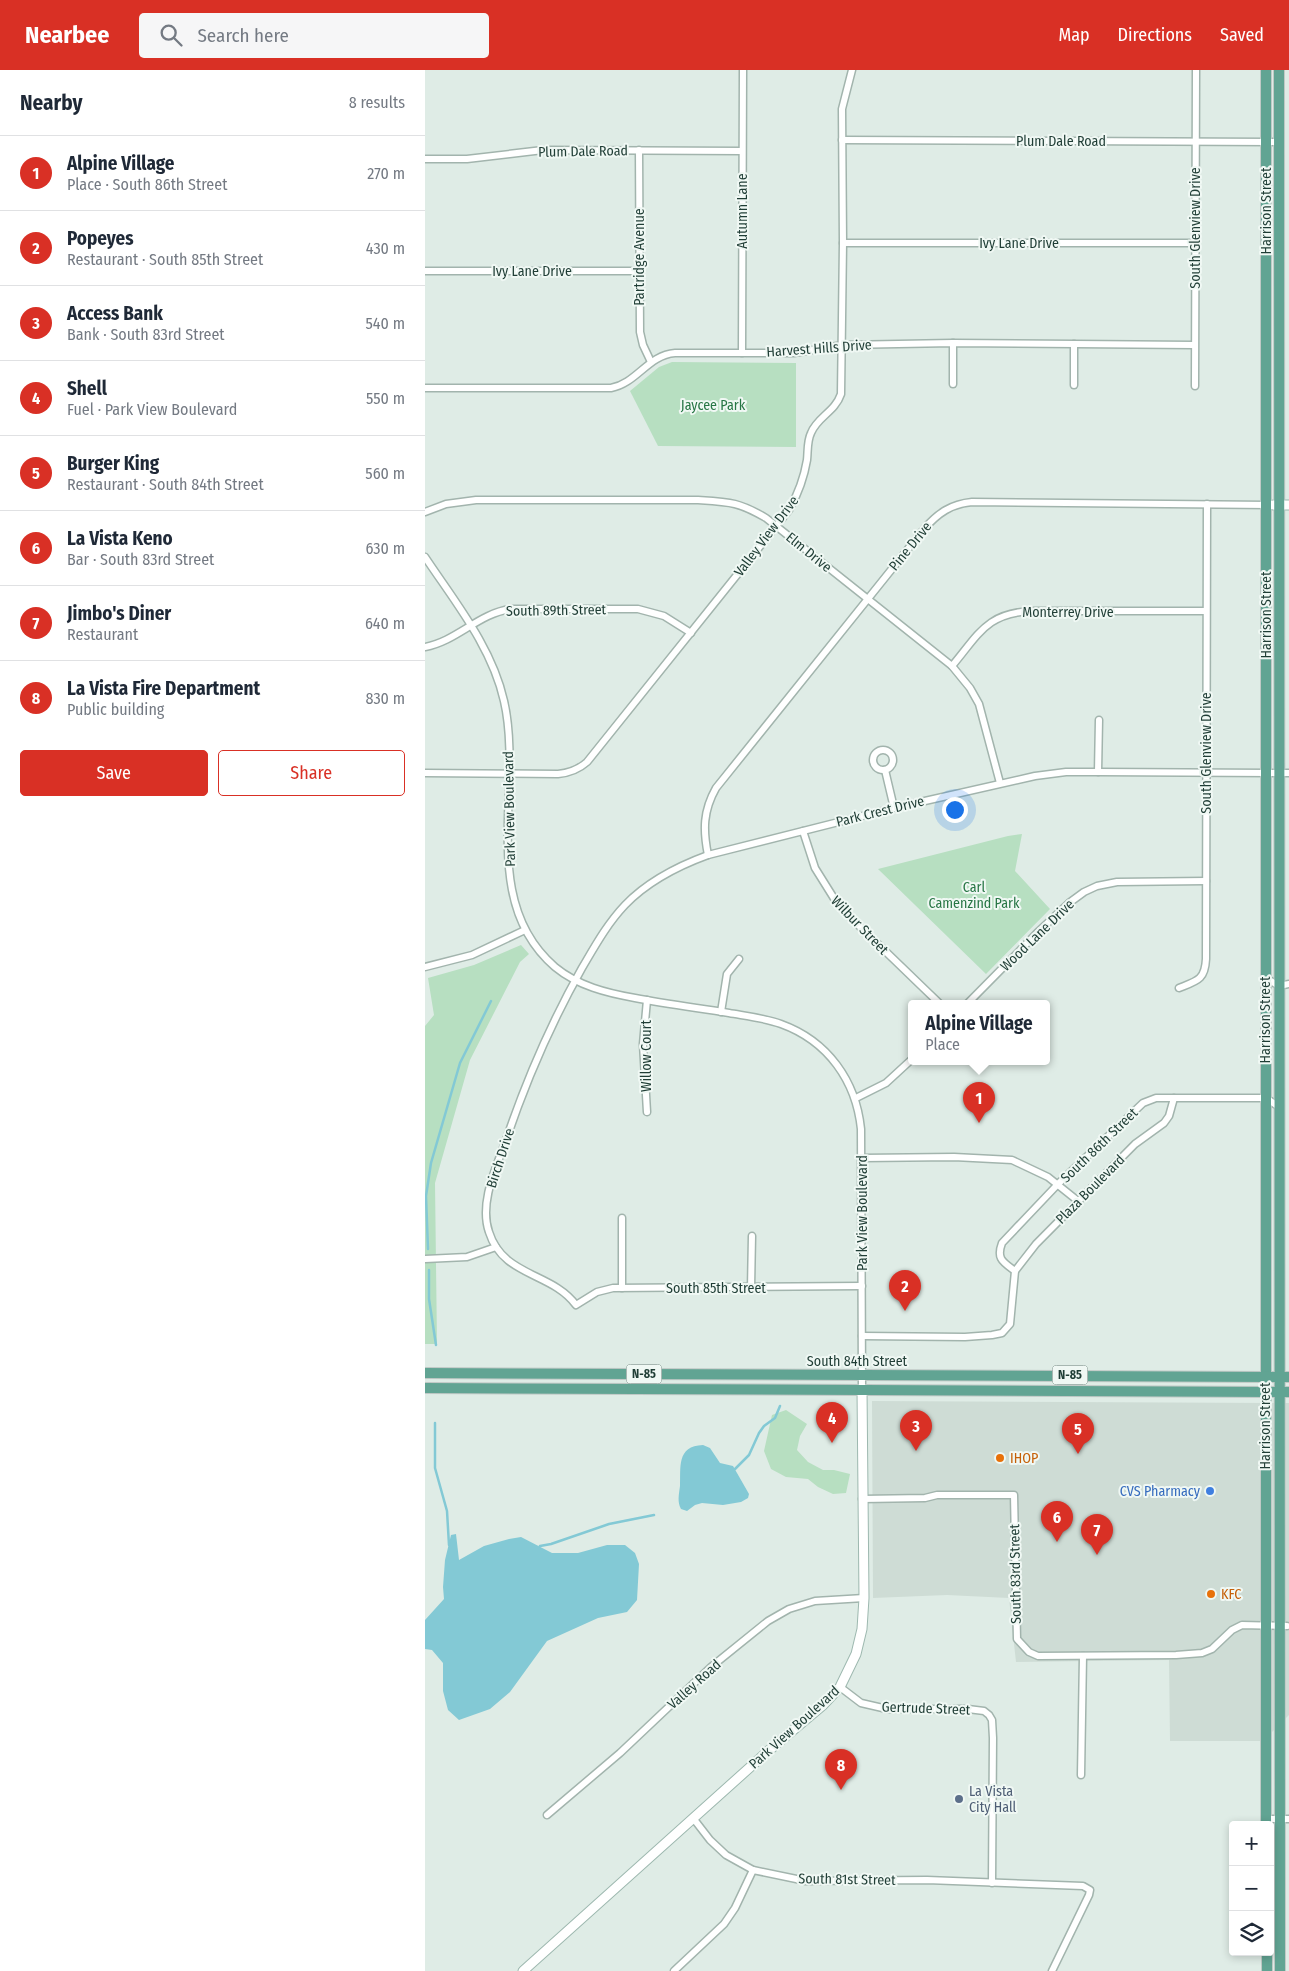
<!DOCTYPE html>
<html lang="en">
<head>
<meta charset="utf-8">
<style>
	body { margin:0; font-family:"Fira Sans Condensed",sans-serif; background:#f6f6f7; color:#1f2937 }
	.controls { position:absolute; right:15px; bottom:15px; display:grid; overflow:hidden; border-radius:5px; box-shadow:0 2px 8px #0003 }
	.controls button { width:45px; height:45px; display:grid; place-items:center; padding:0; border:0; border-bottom:1px solid #e0e1e3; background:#fff; color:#1f2937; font:25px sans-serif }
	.you { position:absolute; left:529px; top:739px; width:18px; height:18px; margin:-12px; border:4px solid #fff; border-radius:50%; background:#1a73e8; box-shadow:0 0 0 8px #1a73e833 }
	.badge { display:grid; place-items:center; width:32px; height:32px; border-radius:50%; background:#d93025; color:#fff; font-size:16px; font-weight:700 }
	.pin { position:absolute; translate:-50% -41px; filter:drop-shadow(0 1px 2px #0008) }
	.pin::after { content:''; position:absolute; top:26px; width:18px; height:15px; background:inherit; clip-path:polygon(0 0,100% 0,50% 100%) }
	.popup { position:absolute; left:483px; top:930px; width:142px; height:65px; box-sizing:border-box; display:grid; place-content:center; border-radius:5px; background:#fff; filter:drop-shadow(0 1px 4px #0005); font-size:16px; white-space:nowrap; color:#747a83 }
	.popup b { font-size:19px; color:#1f2937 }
	.popup::after { content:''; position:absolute; left:50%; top:100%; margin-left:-10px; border:10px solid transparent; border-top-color:#fff }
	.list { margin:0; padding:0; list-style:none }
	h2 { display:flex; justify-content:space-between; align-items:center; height:65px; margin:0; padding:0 20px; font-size:21px }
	h2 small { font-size:16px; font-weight:400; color:#747a83 }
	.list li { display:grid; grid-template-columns:32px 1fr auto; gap:15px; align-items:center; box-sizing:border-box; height:75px; padding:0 20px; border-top:1px solid #e0e1e3 }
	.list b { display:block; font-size:19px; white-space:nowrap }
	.list p { margin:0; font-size:16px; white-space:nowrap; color:#747a83 }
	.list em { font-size:16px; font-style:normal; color:#747a83 }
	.actions { display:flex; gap:10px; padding:15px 20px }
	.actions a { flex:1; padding:11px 0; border:1px solid #d93025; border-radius:5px; text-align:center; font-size:18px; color:#d93025 }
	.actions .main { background:#d93025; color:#fff }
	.icon { flex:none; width:28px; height:28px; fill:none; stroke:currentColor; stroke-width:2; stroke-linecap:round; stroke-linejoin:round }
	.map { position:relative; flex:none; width:864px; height:1901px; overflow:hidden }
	header { display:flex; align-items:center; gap:30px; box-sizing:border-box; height:70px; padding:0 25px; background:#d93025; color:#fff }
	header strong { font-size:24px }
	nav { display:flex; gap:28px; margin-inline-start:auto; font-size:18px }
	.search { width:350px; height:45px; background:#f6f6f7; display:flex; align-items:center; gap:12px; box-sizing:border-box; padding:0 18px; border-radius:5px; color:#747a83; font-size:19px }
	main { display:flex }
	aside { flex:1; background:#fff }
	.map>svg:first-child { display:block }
</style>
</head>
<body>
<header>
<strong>Nearbee</strong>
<div class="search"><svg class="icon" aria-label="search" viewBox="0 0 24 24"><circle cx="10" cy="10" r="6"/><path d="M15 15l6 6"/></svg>Search here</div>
<nav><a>Map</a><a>Directions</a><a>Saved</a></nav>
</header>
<main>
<aside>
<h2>Nearby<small>8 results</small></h2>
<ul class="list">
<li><span class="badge">1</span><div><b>Alpine Village</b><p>Place · South 86th Street</p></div><em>270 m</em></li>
<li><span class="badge">2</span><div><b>Popeyes</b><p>Restaurant · South 85th Street</p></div><em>430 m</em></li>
<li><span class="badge">3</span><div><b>Access Bank</b><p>Bank · South 83rd Street</p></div><em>540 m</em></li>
<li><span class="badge">4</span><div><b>Shell</b><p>Fuel · Park View Boulevard</p></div><em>550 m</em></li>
<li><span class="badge">5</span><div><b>Burger King</b><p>Restaurant · South 84th Street</p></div><em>560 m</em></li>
<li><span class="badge">6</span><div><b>La Vista Keno</b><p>Bar · South 83rd Street</p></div><em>630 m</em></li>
<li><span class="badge">7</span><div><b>Jimbo's Diner</b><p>Restaurant</p></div><em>640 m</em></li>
<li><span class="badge">8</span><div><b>La Vista Fire Department</b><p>Public building</p></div><em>830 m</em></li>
</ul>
<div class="actions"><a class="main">Save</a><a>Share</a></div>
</aside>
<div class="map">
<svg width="864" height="1901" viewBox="0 0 864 1901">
	<rect width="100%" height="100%" fill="#dfece6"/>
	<path fill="#cedcd5" d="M447 1331 864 1333V1645L838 1671H745L744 1590 591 1592 584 1528 522 1525 448 1528Z"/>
	<g fill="#b7dfc1">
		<path d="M247 292 371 293V377L233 376 205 321 234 297Z"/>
		<path d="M597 764 590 801 625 839 561 904 453 799 583 766Z"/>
		<path d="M96 875 104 884 95 892 45 990 10 1113 12 1274H0V956L9 945 3 908 49 895Z"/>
		<path d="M361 1340 382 1354 375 1366 372 1380 383 1392 398 1400H409L425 1404 421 1423 408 1424 393 1417 383 1409 361 1407 346 1399 339 1381 347 1345Z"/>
	</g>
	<g fill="#83c9d5">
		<path d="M278 1375 285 1378 295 1393 308 1396 324 1424 323 1428 316 1432 298 1435 277 1433 270 1435 262 1441 256 1439C252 1432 254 1424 255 1416 256 1398 251 1376 278 1375Z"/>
		<path d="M31 1464 34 1490 59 1476 84 1469 96 1467 127 1483H153L182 1475H200L210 1483 214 1494 212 1530 202 1542 173 1548 122 1571 85 1622 65 1639 34 1650 23 1640 18 1621V1593L7 1580 0 1579V1550L19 1529 18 1517 20 1490 26 1465Z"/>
	</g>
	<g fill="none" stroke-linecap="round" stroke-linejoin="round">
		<g stroke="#83c9d5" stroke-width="2.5">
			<path d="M3 1179 1 1126 6 1093 35 993 66 931"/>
			<path d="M4 1200V1229L11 1275"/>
			<path d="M10 1353V1398L22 1441 24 1475"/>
			<path d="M310 1399 324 1385 334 1363 339 1356 350 1348 355 1336"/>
			<path d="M115 1476 126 1474 184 1454 229 1445"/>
		</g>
		<defs>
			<g id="street">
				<path d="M417 70 854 72"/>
				<path d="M214 80 215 262 218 275 226 292"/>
				<path d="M0 89H42L118 80 317 81"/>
				<path d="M418 173H770"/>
				<path d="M0 201H214"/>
				<path d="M317 283 318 0"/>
				<path d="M528 314V273"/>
				<path d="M649 315V274"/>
				<path d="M770 316 771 0"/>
				<path d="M0 318H186C212 313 223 285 250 283H369L418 275 528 273 769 275"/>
				<path d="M0 442 21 434 51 430H273C305 432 314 432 341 448L527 596 545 618 554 634 575 713"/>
				<path d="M0 487C30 532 67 577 79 631 99 717 52 830 130 897 153 916 182 923 210 928 241 934 273 938 304 943 321 946 340 948 356 954 403 971 431 1011 436 1059L437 1319"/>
				<path d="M0 577C32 571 54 543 86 539H213L239 546 266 563"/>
				<path d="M527 596C554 564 562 542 609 541H781"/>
				<circle cx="458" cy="690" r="10"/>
				<path d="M460 700 469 738"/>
				<path d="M673 702 674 650"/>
				<path d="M0 703 133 704C144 703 153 700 162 692L364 440C373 424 379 408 382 390 383 381 382 371 386 363 392 347 410 342 416 324L418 173 417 39 427 0"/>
				<path d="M378 761 390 798 410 830 427 849 515 934"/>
				<path d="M283 785C278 760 278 741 291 718L499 459C513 443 526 434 547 432L844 435"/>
				<path d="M0 897 47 885 100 860"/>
				<path d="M841 908 854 916 864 914"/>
				<path d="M754 918C772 911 780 910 781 889L782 434"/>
				<path d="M542 934 614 861 644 833 659 822 672 816 692 812 781 811"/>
				<path d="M296 942 302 904 314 889"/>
				<path d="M431 1028 461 1013 486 990"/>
				<path d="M222 1042 218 974 222 930"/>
				<path d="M437 1088 529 1087 587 1090 623 1107 653 1131"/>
				<path d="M0 1189 42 1187 71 1177"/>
				<path d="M590 1201C578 1192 571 1189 577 1173L633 1114 718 1033 731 1028H841L854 1037"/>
				<path d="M437 1216 188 1218 172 1222 151 1235C127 1202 78 1207 64 1162 54 1133 71 1098 81 1070 101 1011 126 953 157 898 170 876 182 854 200 835 222 812 253 796 283 785L469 738 610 706 641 702H673L864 703"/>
				<path d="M197 1218V1148"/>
				<path d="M326 1218 327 1166"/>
				<path d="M437 1266 540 1267 567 1265 577 1263 585 1254 590 1201 611 1174 710 1074 739 1053 744 1046 749 1028"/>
				<path d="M437 1429 500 1428 512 1425H589L592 1569 604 1582 613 1586 751 1585 777 1583 787 1579 807 1560 817 1555 862 1556"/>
				<path d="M415 1617 436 1633 462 1639H543L559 1641 564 1645 567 1650 568 1668 567 1813"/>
				<path d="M656 1705 658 1586"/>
				<path d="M122 1745 195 1683 286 1597 343 1551 364 1539 390 1531 439 1528"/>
				<path d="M268 1748 285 1770 301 1785 328 1800 381 1811 502 1810 658 1816 665 1820 664 1825 627 1901"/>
				<path d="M841 1749H864"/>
				<path d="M249 1901 299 1854 310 1838 328 1800"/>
			</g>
			<g id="secondary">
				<path d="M848 435H864"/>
				<path d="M98 1901 342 1682 398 1635 415 1617 431 1584 437 1559 439 1528 437 1319"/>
			</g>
			<g id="primary">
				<path d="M841 0V1755"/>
				<path d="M854 0 855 1901"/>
				<path d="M0 1303 864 1307"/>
				<path d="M0 1318 864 1322"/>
				<path d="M842 1882V1901"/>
			</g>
		</defs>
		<use href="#street" stroke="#a2b4ad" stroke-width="9"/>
		<use href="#secondary" stroke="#9db8af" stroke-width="11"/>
		<use href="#primary" stroke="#c0c9c6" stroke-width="12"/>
		<use href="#street" stroke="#fff" stroke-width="6"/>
		<use href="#secondary" stroke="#fff" stroke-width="9"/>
		<use href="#primary" stroke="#61a493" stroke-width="10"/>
	</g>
	<g fill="#e8710a" stroke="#f0f8f4" stroke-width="2">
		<circle cx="575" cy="1388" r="5"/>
		<circle cx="786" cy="1524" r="5"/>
	</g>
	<circle fill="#3f7fe0" stroke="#f0f8f4" stroke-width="2" cx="785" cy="1421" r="5"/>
	<circle fill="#5c6f8a" stroke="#f0f8f4" stroke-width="2" cx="534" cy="1729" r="5"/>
	<g text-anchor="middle" stroke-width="4" stroke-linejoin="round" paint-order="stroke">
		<g fill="#f0f8f4" stroke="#5e756e" stroke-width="1">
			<rect x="201.5" y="1294.5" width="35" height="19" rx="4"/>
			<rect x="627.5" y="1295.5" width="35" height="19" rx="4"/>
		</g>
		<g font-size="12" font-weight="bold" fill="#1f3d35">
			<text x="219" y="1308">N-85</text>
			<text x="645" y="1309">N-85</text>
		</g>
		<g font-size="14" fill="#1f3d35" stroke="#f0f8f4">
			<text x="636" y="76">Plum Dale Road</text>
			<text transform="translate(158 81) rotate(-1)" y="5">Plum Dale Road</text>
			<text transform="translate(317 141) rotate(-90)" y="5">Autumn Lane</text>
			<text transform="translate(841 141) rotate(-90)" y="5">Harrison Street</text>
			<text transform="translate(770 158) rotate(-90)" y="5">South Glenview Drive</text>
			<text x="594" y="178">Ivy Lane Drive</text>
			<text transform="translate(214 187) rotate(-90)" y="5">Partridge Avenue</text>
			<text x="107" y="206">Ivy Lane Drive</text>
			<text transform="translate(394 278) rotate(-4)" y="5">Harvest Hills Drive</text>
			<text transform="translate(341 466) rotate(-53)" y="5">Valley View Drive</text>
			<text transform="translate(485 476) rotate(-51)" y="5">Pine Drive</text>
			<text transform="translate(384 482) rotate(39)" y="5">Elm Drive</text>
			<text transform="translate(131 540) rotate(-1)" y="5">South 89th Street</text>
			<text x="643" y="547">Monterrey Drive</text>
			<text transform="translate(841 545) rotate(-90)" y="5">Harrison Street</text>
			<text transform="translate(781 683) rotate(-90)" y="5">South Glenview Drive</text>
			<text transform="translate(84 739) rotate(-91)" y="5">Park View Boulevard</text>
			<text transform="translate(455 741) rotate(-14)" y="5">Park Crest Drive</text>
			<text transform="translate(435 855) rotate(46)" y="5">Wilbur Street</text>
			<text transform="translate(612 865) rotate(-44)" y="5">Wood Lane Drive</text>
			<text transform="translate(840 950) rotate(-90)" y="5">Harrison Street</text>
			<text transform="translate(221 986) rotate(-90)" y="5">Willow Court</text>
			<text transform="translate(674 1075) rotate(-44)" y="5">South 86th Street</text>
			<text transform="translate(75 1088) rotate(-72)" y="5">Birch Drive</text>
			<text transform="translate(665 1119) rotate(-45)" y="5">Plaza Boulevard</text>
			<text transform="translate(437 1143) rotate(-90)" y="5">Park View Boulevard</text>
			<text x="291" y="1223">South 85th Street</text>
			<text x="432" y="1296">South 84th Street</text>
			<text transform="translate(840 1356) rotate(-90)" y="5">Harrison Street</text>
			<text transform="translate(590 1504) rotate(-91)" y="5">South 83rd Street</text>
			<text transform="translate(269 1614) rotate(-42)" y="5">Valley Road</text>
			<text transform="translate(501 1638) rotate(2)" y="5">Gertrude Street</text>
			<text transform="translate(369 1657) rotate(-42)" y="5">Park View Boulevard</text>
			<text transform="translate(422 1809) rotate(1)" y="5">South 81st Street</text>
		</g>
		<g font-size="14" fill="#277645" stroke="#f0f8f4">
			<text x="288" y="340">Jaycee Park</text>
			<text x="549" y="822">Carl<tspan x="549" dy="16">Camenzind Park</tspan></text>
		</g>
		<g font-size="14" fill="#c56008" stroke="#f0f8f4" text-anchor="start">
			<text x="585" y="1393">IHOP</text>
			<text x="796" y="1529">KFC</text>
		</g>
		<g font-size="14" fill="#366cbe" stroke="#f0f8f4" text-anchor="end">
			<text x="775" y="1426">CVS Pharmacy</text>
		</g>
		<g font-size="14" fill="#4e5e75" stroke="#f0f8f4" text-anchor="start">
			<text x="544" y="1726">La Vista<tspan x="544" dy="16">City Hall</tspan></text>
		</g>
	</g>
</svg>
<div class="controls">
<button>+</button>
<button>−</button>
<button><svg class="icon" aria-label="layers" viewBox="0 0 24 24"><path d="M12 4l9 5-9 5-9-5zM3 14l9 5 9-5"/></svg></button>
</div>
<div class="you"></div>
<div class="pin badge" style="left:554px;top:1053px">1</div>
<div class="popup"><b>Alpine Village</b>Place</div>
<div class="pin badge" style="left:480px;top:1241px">2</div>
<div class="pin badge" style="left:491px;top:1381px">3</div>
<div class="pin badge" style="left:407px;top:1373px">4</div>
<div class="pin badge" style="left:653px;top:1384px">5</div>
<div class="pin badge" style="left:632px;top:1472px">6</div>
<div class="pin badge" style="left:672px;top:1485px">7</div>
<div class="pin badge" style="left:416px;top:1720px">8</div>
</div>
</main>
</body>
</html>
